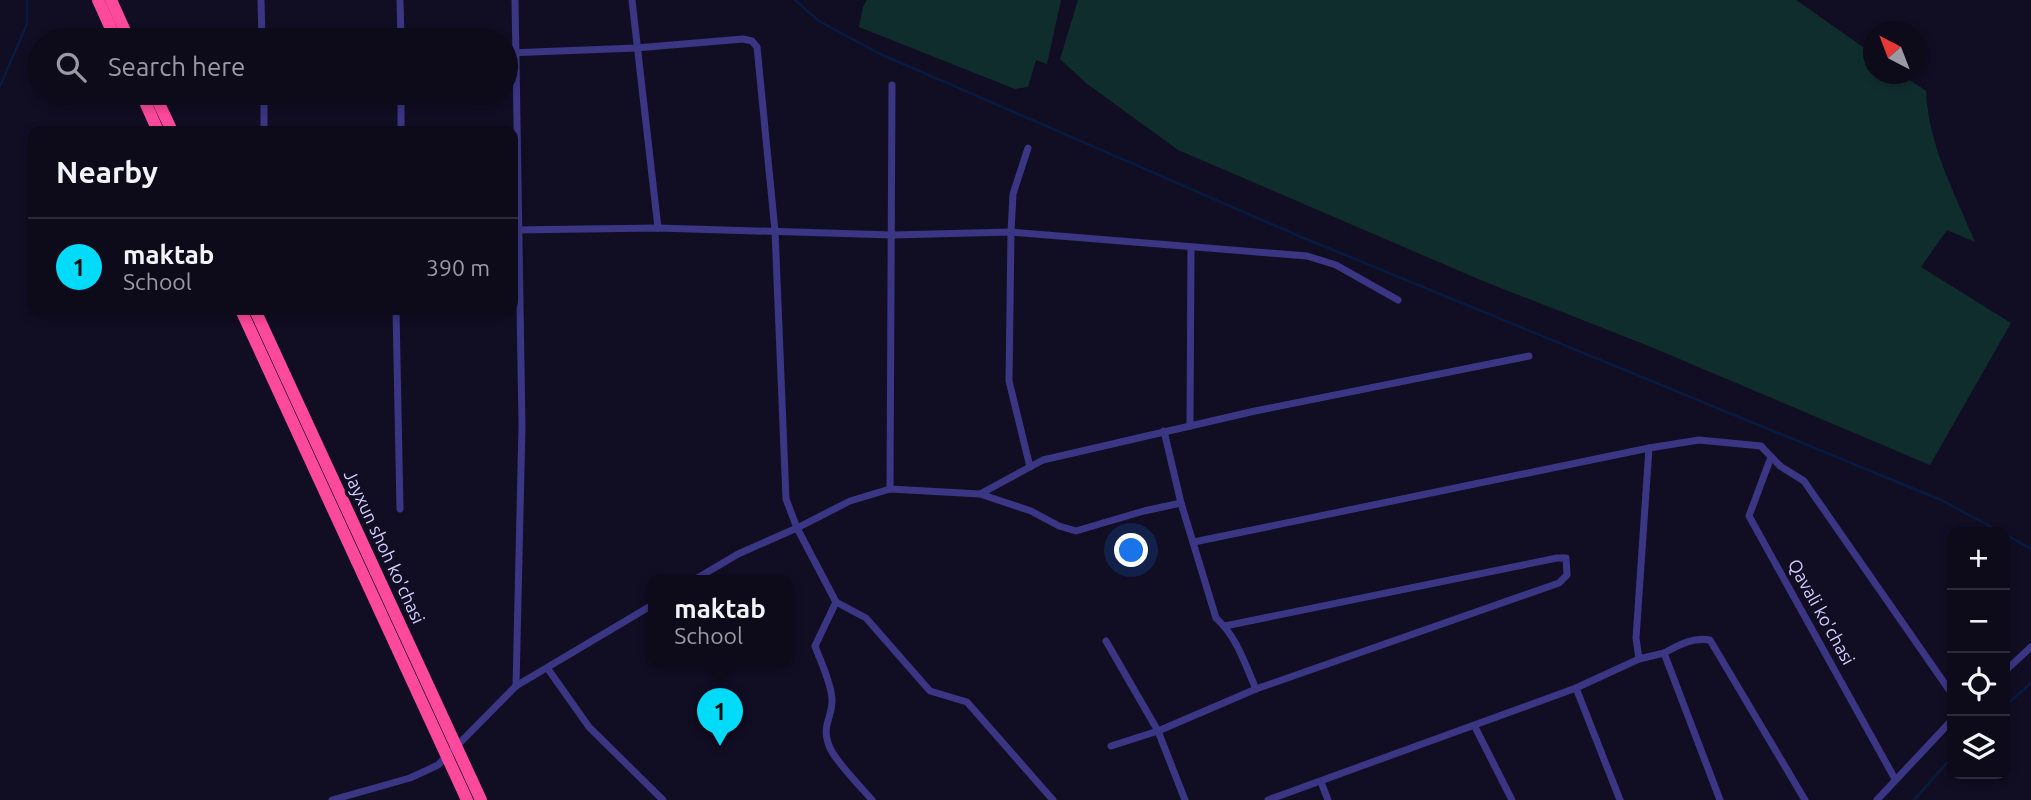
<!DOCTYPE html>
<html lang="en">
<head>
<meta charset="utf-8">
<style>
	body { margin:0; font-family:Ubuntu,sans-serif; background:#161323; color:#f1f3f6 }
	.controls { position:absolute; right:21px; bottom:21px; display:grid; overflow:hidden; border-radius:14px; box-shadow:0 4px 10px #0003 }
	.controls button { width:63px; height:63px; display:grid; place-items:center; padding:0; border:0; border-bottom:2px solid #2d2b39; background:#0d0a1a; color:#f1f3f6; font:35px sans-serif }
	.compass { position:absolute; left:1863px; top:21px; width:63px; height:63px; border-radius:50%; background:#0d0a1a; box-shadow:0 4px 10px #0003; rotate:318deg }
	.you { position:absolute; left:1132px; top:551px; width:24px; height:24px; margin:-18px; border:5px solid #fff; border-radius:50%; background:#1a73e8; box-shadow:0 0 0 10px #1a73e833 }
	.badge { display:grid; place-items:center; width:46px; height:46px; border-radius:50%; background:#00dbf9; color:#111; font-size:23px; font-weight:700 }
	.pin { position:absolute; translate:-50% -58px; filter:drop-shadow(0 2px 4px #0008) }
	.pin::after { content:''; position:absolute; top:37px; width:24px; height:21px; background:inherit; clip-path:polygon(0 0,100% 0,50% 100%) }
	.popup { position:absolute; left:648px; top:575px; width:144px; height:91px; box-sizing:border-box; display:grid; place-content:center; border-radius:14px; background:#0d0a1a; filter:drop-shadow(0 2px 5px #0005); font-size:23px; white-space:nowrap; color:#9a9aa2 }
	.popup b { font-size:26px; color:#f1f3f6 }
	.popup::after { content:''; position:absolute; left:50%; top:100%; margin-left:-14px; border:14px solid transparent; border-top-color:#0d0a1a }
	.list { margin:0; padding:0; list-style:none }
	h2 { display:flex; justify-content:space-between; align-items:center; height:91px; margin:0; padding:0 28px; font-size:30px }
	h2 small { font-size:23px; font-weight:400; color:#9a9aa2 }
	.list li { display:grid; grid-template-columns:46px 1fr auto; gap:21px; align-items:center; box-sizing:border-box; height:98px; padding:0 28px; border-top:2px solid #2d2b39 }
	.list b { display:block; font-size:26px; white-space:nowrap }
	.list p { margin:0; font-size:23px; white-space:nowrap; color:#9a9aa2 }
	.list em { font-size:23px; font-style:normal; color:#9a9aa2 }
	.icon { flex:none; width:38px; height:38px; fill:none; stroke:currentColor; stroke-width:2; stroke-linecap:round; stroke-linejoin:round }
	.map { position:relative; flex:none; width:2031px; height:800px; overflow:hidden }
	.search { position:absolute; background:#0d0a1a; box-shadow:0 4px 10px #0003; left:28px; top:28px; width:490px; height:77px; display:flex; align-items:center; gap:18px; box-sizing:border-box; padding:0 24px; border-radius:38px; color:#9a9aa2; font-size:26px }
	.panel { position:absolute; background:#0d0a1a; box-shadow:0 4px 10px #0003; left:28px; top:126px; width:490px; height:189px; border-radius:14px }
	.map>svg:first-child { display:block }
</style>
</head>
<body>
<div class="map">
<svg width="2031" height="800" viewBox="0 0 2031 800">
	<rect width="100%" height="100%" fill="#110d23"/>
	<g fill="#102d2d">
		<path d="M867 0H1061L1047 64 1036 60 1028 87 1015 89 859 27 863 7Z"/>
		<path d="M1078 0H1796L1873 54 1874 74H1901L1926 91C1928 144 1955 194 1975 242L1947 230 1921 267 2011 323 1930 465 1651 347 1483 281 1178 150 1086 83 1060 59Z"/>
	</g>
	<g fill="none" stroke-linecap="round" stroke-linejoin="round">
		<g stroke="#071b41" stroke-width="2.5">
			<path d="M795 0 819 21 878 53 1299 236 1941 500 2001 532"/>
			<path d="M0 86 27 24V0"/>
			<path d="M2005 534 2031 549"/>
			<path d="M2005 706 2031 683"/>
			<path d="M1914 800 1952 757"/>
		</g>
		<g stroke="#3b3684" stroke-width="7">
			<path d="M261 0 262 40"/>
			<path d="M400 0 401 40"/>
			<path d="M515 0 522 426 516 686"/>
			<path d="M632 0 658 228"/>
			<path d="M506 53 636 48 743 39 752 41 757 47 775 231 786 499 797 528 836 602 866 618 930 691 967 702 1053 800"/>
			<path d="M264 93V131"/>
			<path d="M401 93V131"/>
			<path d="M1028 148 1013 194 1011 232 1009 381 1030 467"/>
			<path d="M513 230 658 228 893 235 1011 232 1307 256 1336 265 1398 300"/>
			<path d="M396 310 400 509"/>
			<path d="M1190 426 1191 247"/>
			<path d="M1164 431 1181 503 1216 618C1237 637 1245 664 1256 689"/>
			<path d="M1771 457 1749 516 1895 779"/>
			<path d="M890 489 892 85"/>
			<path d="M980 494 1031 511 1059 526 1076 531 1144 511 1181 503"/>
			<path d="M1194 542 1649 448 1699 440 1761 446 1780 466 1804 481 1952 694"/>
			<path d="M694 580 738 554 797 528 850 501 890 489 980 494 1043 460 1255 411 1529 356"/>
			<path d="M836 602 815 646C821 663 831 682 832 699 833 718 820 725 830 748 836 762 861 787 872 800"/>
			<path d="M1106 641 1158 731 1185 800"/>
			<path d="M1664 653C1679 645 1692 637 1710 640L1805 800"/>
			<path d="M1639 659 1664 653 1720 800"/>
			<path d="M548 669 589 727 663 800"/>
			<path d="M2005 671 2031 647"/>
			<path d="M1576 688 1620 800"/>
			<path d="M1475 727 1512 800"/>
			<path d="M1111 746 1158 731 1256 689 1559 583 1567 575 1566 558H1557L1225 626"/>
			<path d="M1321 782 1328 800"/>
			<path d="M332 800 410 778 438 765 516 686 654 604"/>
			<path d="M1268 800 1576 688 1639 659 1636 638 1649 448"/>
			<path d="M1877 800 1952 720"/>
		</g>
		<g stroke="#ff499c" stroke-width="12">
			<path d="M98 0 116 40"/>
			<path d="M111 0 129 40"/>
			<path d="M141 93 158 131"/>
			<path d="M154 93 172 131"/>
			<path d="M241 310 467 800"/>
			<path d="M255 310 481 800"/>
		</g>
	</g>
	<g text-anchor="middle" stroke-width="7" stroke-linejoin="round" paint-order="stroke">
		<g font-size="18" fill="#d5ceff" stroke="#110d23">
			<text transform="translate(384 547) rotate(65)" y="6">Jayxun shoh ko'chasi</text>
			<text transform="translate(1821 612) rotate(61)" y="6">Qavali ko'chasi</text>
		</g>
	</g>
</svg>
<div class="controls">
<button>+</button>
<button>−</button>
<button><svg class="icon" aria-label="locate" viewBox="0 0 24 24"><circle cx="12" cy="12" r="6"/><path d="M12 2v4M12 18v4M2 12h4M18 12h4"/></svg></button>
<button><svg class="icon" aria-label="layers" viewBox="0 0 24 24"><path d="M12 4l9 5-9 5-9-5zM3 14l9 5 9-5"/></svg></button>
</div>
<svg class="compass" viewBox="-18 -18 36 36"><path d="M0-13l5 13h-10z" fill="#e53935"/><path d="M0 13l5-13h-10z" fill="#9a9aa2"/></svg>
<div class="you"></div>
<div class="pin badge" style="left:720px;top:746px">1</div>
<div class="popup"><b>maktab</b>School</div>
<div class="search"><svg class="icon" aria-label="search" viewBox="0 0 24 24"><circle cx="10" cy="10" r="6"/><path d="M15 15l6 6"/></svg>Search here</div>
<section class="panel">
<h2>Nearby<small></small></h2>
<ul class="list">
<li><span class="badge">1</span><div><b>maktab</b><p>School</p></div><em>390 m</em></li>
</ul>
</section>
</div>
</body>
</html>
